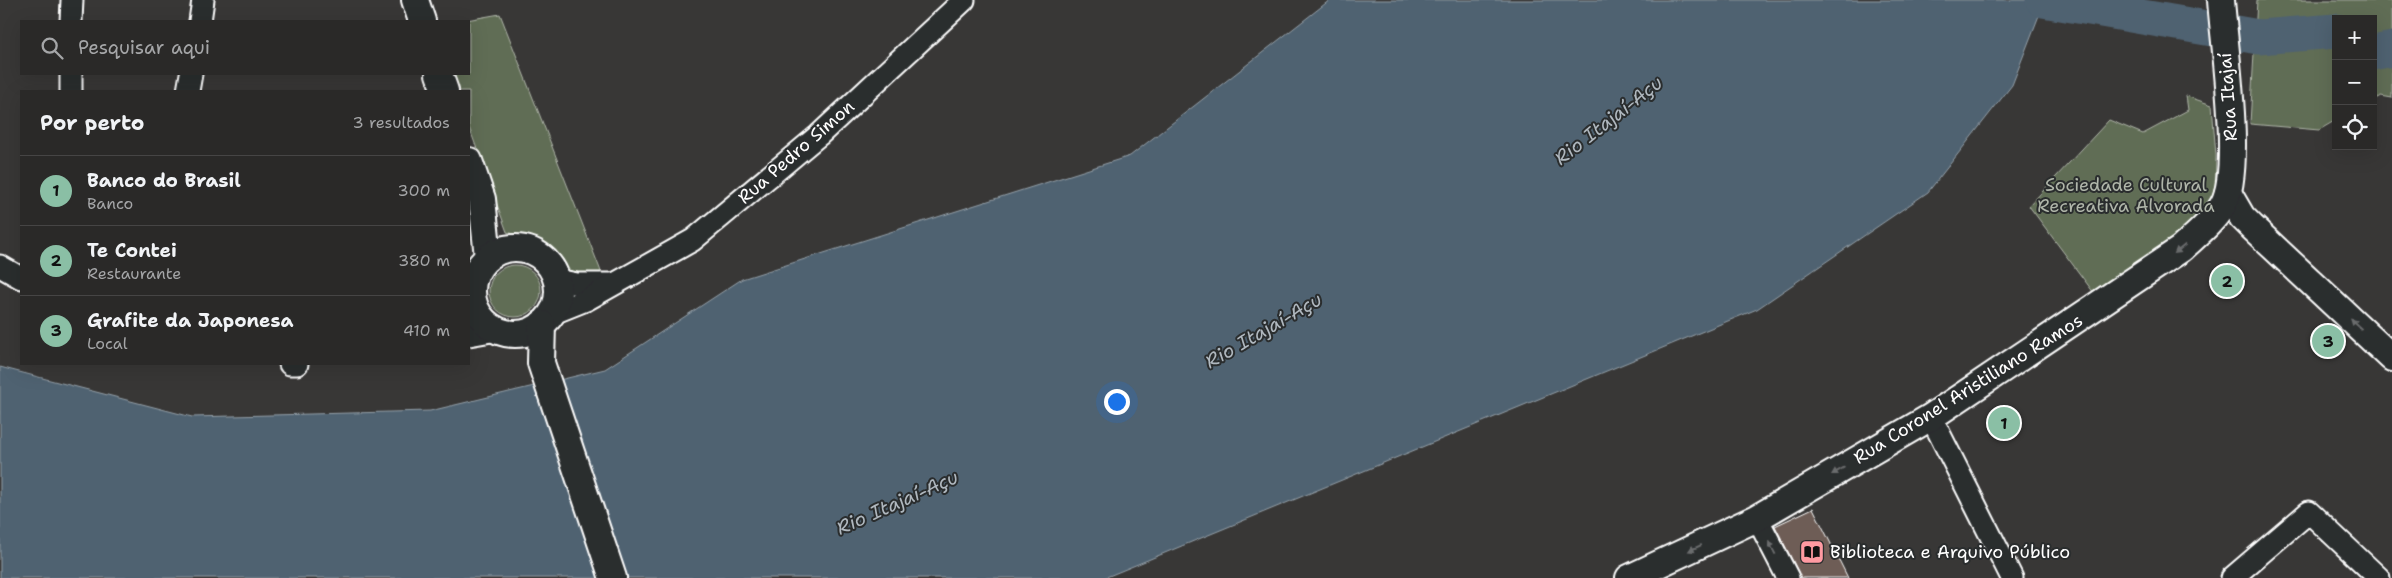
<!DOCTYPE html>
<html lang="pt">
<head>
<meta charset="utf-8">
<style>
	body { margin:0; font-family:"Shantell Sans",sans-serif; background:#323130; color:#f1f3f6 }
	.controls { position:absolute; right:15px; top:15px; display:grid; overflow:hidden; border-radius:0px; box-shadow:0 5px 20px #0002 }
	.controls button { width:45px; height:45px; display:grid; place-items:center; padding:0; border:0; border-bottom:1px solid #464545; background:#2a2928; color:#f1f3f6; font:25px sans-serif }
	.you { position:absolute; left:1116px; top:401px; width:18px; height:18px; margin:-12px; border:4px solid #fff; border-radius:50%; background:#1a73e8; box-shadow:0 0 0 8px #1a73e833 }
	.badge { display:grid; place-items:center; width:32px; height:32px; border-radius:50%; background:#8abfa5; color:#111; font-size:16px; font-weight:700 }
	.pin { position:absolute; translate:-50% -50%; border:2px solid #fff; box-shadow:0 1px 5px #0006 }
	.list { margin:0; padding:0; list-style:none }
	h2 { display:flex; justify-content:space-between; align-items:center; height:65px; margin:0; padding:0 20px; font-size:21px }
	h2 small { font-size:16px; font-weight:400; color:#a5a6a8 }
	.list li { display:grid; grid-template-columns:32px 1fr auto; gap:15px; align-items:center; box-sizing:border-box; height:70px; padding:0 20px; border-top:1px solid #464545 }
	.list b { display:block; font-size:19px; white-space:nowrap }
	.list p { margin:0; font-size:16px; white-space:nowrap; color:#a5a6a8 }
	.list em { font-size:16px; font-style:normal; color:#a5a6a8 }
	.icon { flex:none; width:28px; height:28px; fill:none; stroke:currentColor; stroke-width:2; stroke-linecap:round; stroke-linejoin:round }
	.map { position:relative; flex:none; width:2392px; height:578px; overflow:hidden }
	.search { position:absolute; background:#2a2928; box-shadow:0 5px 20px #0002; left:20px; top:20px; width:450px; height:55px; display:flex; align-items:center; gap:12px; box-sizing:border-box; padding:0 18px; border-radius:0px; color:#a5a6a8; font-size:19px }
	.panel { position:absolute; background:#2a2928; box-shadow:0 5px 20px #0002; left:20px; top:90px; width:450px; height:275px; border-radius:0px }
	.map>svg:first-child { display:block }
</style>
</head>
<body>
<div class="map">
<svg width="2392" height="578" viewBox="0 0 2392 578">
	<rect width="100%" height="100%" fill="#383736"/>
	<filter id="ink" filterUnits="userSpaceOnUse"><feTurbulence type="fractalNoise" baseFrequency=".02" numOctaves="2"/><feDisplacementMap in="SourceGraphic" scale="10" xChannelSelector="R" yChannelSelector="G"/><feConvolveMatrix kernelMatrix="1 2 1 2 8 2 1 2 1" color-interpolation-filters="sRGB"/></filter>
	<g filter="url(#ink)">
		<g fill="#606d54" stroke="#b0b6aa">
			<path d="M2257 0H2392V98L2381 96 2373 100V19H2336V120L2319 130 2250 124Z"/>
			<path d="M500 14 602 274 567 281 535 240 507 232 469 127V91H456L450 74H469V21H461Z"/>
			<path d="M2186 96 2212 105 2216 156 2215 191 2211 206 2169 242 2094 293 2029 206 2109 120 2143 134 2188 110Z"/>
			<circle cx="515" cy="291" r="26"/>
		</g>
		<path fill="#4f6271" stroke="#95a1aa" d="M1330 0H2045L2012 85 1928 192 1757 309 1104 578H0V367L192 417 430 411 605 369 742 279 1130 156Z"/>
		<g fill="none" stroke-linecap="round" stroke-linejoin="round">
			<g stroke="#4f6271" stroke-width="35">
				<path d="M2043 0 2259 37 2336 31"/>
				<path d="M2373 53 2392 49"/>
			</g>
		</g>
		<path fill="#6e5d56" stroke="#fff" d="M1813 508 1848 578H1801L1775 526Z"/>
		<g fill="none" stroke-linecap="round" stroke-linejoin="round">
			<defs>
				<g id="minor">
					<path d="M71 21 72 0"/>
					<path d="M200 21 203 0"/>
					<path d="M71 91V74"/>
					<path d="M188 91 191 74"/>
					<path d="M0 266 21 278"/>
					<path d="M557 280 577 284H612"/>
					<path d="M551 314 586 300 693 240 819 135 964 0"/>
					<path d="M469 315 476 309"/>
					<path d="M469 335 497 330"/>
					<path d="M290 364H297"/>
					<path d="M1931 417 2012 578"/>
					<path d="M1757 518 1788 578"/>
					<path d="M2232 578 2309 512 2379 578"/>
				</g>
				<g id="major">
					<path d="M415 0 422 21"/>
					<path d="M439 74 445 91"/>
					<path d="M469 161 482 199 488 257"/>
					<path d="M2228 193 2242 217 2252 227 2392 358"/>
					<circle cx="515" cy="291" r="43"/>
					<path d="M542 324 541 363 613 578"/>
					<path d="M1629 578 1757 518 1931 417 2181 249C2195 236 2213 222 2223 205 2243 171 2224 44 2221 0"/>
				</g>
			</defs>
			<use href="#minor" stroke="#fff" stroke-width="25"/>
			<use href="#major" stroke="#fff" stroke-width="30"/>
			<use href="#minor" stroke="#2a2d2e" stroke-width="21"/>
			<use href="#major" stroke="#2a2d2e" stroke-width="26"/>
		</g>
		<defs><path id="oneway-solid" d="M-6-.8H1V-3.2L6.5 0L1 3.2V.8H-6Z" transform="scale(1.25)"/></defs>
		<g fill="#6a6c6d">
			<use href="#oneway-solid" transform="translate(2180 249) rotate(141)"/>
			<use href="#oneway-solid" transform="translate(2356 324) rotate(-137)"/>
			<use href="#oneway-solid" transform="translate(1838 471) rotate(150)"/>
			<use href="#oneway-solid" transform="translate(1695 548) rotate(155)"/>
			<use href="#oneway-solid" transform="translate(1772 548) rotate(-118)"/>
		</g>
	</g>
	<defs>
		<symbol id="library-square" viewBox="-11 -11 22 22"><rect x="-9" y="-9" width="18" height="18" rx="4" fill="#ff9aa2" stroke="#2a2d2e"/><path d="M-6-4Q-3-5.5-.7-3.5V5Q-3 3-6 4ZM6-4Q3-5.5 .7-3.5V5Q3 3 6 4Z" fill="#111"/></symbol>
	</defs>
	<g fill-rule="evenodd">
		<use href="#library-square" x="1798" y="538" width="28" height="28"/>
	</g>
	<g text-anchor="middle" stroke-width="4" stroke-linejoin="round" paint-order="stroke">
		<g font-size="18" fill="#fff" stroke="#2a2d2e">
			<text transform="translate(2228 97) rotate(-94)" y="6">Rua Itajaí</text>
			<text transform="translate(796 152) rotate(-41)" y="6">Rua Pedro Simon</text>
			<text transform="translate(1968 389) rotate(-32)" y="6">Rua Coronel Aristiliano Ramos</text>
		</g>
		<g font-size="18" fill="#b0b6aa" stroke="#2a2d2e">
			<text x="2126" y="191">Sociedade Cultural<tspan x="2126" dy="21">Recreativa Alvorada</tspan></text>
		</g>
		<g font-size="18" fill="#fff" stroke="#2a2d2e" text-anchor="start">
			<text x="1830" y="558">Biblioteca e Arquivo Público</text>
		</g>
		<g font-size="19" font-style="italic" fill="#b0b8bf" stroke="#2a2d2e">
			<text transform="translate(1608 120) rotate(-38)" y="7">Rio Itajaí-Açu</text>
			<text transform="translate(1263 330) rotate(-30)" y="7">Rio Itajaí-Açu</text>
			<text transform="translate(897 502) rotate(-24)" y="7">Rio Itajaí-Açu</text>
		</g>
	</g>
</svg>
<div class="controls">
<button>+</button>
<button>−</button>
<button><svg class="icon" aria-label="locate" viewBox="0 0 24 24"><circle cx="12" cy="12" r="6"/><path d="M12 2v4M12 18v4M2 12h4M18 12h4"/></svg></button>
</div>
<div class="you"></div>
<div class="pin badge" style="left:2004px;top:423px">1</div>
<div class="pin badge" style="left:2227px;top:281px">2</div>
<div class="pin badge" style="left:2328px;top:341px">3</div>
<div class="search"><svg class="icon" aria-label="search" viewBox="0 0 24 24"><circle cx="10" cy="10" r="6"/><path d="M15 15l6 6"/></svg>Pesquisar aqui</div>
<section class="panel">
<h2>Por perto<small>3 resultados</small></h2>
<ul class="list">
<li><span class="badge">1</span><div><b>Banco do Brasil</b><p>Banco</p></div><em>300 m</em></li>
<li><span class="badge">2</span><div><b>Te Contei</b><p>Restaurante</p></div><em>380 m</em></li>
<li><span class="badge">3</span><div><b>Grafite da Japonesa</b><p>Local</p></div><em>410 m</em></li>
</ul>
</section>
</div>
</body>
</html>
